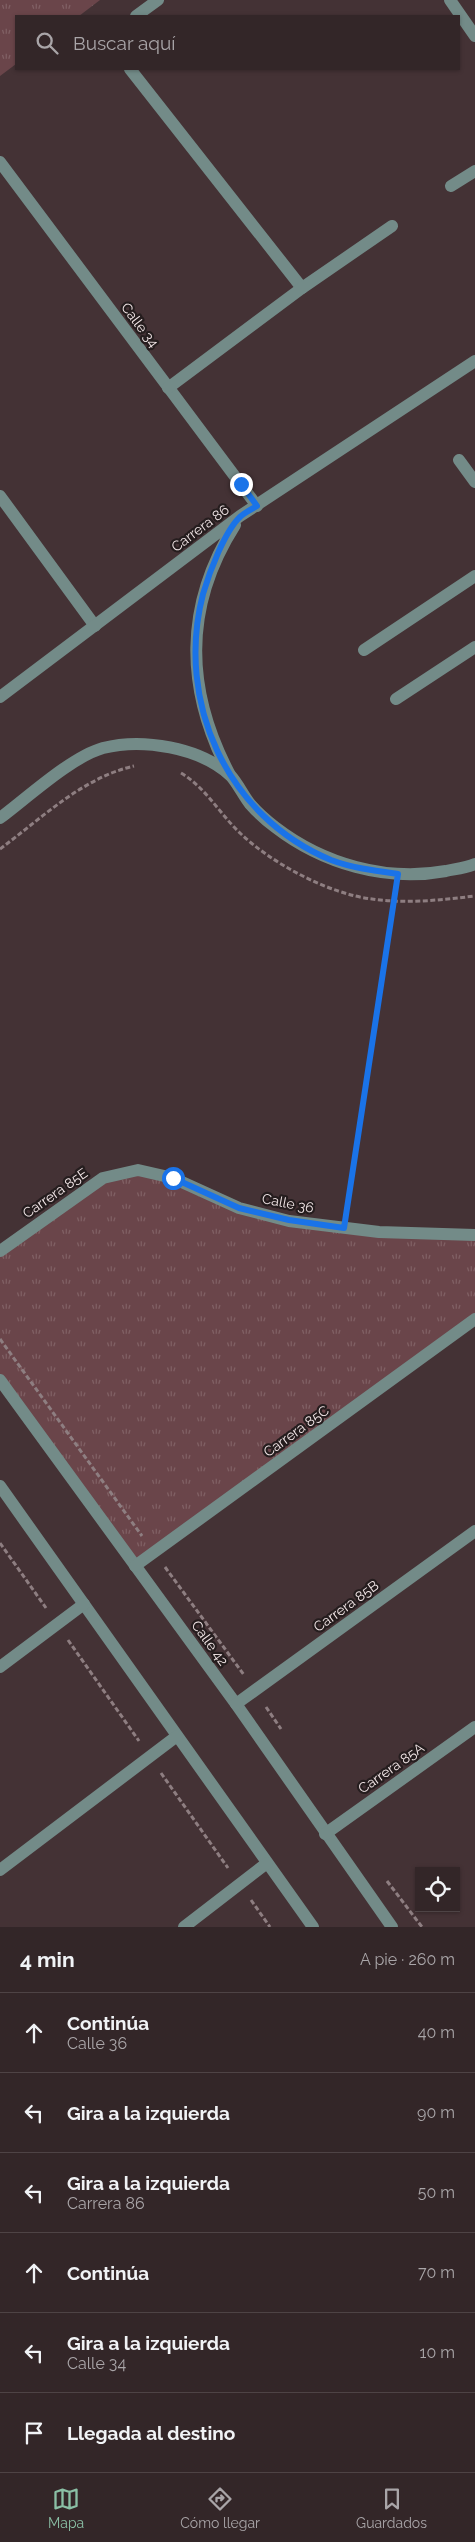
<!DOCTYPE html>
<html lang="es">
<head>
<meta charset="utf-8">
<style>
	body { margin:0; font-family:Raleway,sans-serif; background:#3e3234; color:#f1f3f6 }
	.controls { position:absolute; right:15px; bottom:15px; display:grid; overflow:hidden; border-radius:0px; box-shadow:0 1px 4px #0004 }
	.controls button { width:45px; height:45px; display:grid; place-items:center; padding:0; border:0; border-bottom:1px solid #4e4345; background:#332628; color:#f1f3f6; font:25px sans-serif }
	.stop { position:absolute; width:15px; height:15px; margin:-11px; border:4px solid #1a73e8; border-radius:50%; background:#fff }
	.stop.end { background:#1a73e8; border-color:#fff; box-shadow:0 1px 5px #0008 }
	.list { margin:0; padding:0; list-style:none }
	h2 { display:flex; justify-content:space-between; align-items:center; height:65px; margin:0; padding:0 20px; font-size:21px }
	h2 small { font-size:16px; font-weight:400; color:#a9a5a8 }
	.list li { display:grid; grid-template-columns:32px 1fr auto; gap:15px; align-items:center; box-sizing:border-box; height:80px; padding:0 20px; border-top:1px solid #4e4345 }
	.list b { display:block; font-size:19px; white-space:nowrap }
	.list p { margin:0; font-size:16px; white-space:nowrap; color:#a9a5a8 }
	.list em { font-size:16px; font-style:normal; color:#a9a5a8 }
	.icon { flex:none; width:28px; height:28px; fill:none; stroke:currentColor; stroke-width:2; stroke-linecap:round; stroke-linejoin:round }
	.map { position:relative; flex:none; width:475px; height:1927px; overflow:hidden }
	.search { position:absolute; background:#332628; box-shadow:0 1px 4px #0004; left:15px; right:15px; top:15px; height:55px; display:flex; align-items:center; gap:12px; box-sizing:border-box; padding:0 18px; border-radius:0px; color:#a9a5a8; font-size:19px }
	.sheet { height:545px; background:#332628 }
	nav { display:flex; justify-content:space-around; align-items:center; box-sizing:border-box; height:70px; border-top:1px solid #4e4345; background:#332628; font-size:14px; color:#a9a5a8 }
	nav a { display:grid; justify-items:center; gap:2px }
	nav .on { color:#8abfa5 }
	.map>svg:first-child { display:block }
</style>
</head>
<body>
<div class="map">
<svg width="475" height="1927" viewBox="0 0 475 1927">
	<defs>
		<pattern id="park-tufts" width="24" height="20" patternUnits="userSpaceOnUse" patternTransform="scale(1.25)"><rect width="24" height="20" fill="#6a454a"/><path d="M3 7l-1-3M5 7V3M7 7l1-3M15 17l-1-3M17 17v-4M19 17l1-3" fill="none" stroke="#806064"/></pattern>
	</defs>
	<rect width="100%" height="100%" fill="#443235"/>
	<g fill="url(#park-tufts)">
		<path d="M0 0H100L79 16H16V64L0 76Z"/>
		<path d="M138 1170 289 1221 475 1235V1319L135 1566 0 1380V1251L103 1178Z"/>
	</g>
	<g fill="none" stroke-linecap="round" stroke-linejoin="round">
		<g stroke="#8e7e81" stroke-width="3" stroke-dasharray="5 2.5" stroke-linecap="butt">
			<path d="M181 773C206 788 219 813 240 833 271 863 329 894 372 899 406 904 441 900 475 896"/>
			<path d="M0 849C42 818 82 778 134 766"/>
			<path d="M347 1210 395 892"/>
			<path d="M0 1339 142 1536"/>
			<path d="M0 1543 46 1608"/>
			<path d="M165 1567 244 1675"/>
			<path d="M68 1640 139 1741"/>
			<path d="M266 1707 281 1729"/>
			<path d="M161 1773 228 1868"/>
			<path d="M387 1881 422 1927"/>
			<path d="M251 1900 270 1927"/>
		</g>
		<g stroke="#738b88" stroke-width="12">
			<path d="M450 0 475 36"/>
			<path d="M136 16 158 0"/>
			<path d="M130 69 302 288"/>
			<path d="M0 162 257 506"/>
			<path d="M451 186 475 171"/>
			<path d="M168 388 302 288 392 226"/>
			<path d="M459 460 475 482"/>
			<path d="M0 496 95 626"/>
			<path d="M364 650 475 576"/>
			<path d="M0 697 240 516 475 361"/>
			<path d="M396 699 475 647"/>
			<path d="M229 773C185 689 184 605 235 525"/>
			<path d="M0 818C27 798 71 757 103 748 142 738 200 747 231 776 238 784 243 795 250 804 257 812 267 821 275 827 323 864 386 882 446 871 455 869 466 868 475 864"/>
			<path d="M0 1251 103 1178 138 1170 173 1178 239 1208 289 1221 379 1232 475 1235"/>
			<path d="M0 1380 236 1704 392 1927"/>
			<path d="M0 1486 313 1927"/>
			<path d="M135 1566 475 1319"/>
			<path d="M0 1667 84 1604"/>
			<path d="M236 1704 475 1531"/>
			<path d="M325 1834 475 1727"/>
			<path d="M0 1870 177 1736"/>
			<path d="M184 1927 267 1863"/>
		</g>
	</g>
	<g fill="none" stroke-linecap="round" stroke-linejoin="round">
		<path stroke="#1a73e8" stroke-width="6" d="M173 1178 239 1208 289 1220 344 1228 398 874C376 871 352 868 331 860 227 817 175 702 203 594 209 573 225 530 241 516 246 512 252 509 257 506L241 484"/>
	</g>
	<g text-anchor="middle" stroke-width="4.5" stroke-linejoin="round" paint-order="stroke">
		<g font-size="14" fill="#f3e7e8" stroke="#251d1e">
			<text transform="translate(140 325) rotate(53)" y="5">Calle 34</text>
			<text transform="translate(200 528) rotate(-37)" y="5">Carrera 86</text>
			<text transform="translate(55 1193) rotate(-35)" y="5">Carrera 85E</text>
			<text transform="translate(288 1203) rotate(11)" y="5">Calle 36</text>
			<text transform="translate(296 1431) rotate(-36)" y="5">Carrera 85C</text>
			<text transform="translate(346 1606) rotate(-36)" y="5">Carrera 85B</text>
			<text transform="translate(210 1643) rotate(54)" y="5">Calle 42</text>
			<text transform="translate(391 1768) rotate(-35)" y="5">Carrera 85A</text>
		</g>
	</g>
</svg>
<div class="controls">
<button><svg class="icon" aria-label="locate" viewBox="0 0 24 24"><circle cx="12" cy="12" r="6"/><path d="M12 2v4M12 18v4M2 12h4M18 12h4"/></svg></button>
</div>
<div class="stop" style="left:173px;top:1178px"></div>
<div class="stop end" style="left:241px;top:484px"></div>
<div class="search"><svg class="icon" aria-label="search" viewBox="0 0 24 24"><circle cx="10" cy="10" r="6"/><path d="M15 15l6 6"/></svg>Buscar aquí</div>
</div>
<section class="sheet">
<h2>4 min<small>A pie · 260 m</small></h2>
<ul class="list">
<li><svg class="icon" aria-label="ahead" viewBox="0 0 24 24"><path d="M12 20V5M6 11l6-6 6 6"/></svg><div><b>Continúa</b><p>Calle 36</p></div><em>40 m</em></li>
<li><svg class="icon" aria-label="left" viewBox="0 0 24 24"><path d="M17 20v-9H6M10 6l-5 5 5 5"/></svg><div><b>Gira a la izquierda</b></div><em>90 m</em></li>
<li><svg class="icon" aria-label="left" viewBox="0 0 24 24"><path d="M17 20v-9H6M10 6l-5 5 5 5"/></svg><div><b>Gira a la izquierda</b><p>Carrera 86</p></div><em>50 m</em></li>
<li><svg class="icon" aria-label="ahead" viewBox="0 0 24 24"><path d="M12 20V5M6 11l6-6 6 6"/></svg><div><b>Continúa</b></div><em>70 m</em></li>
<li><svg class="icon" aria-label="left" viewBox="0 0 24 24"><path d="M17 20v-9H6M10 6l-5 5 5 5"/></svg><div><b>Gira a la izquierda</b><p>Calle 34</p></div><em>10 m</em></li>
<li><svg class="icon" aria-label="arrive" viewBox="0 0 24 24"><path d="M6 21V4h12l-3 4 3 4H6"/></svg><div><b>Llegada al destino</b></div></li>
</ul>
</section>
<nav>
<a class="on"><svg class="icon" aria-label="map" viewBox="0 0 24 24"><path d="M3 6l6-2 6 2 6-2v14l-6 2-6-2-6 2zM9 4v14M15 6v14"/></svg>Mapa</a>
<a><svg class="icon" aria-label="directions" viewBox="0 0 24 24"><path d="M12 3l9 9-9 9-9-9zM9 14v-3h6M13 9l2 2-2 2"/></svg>Cómo llegar</a>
<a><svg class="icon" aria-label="saved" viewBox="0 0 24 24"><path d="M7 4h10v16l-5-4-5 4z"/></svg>Guardados</a>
</nav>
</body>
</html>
